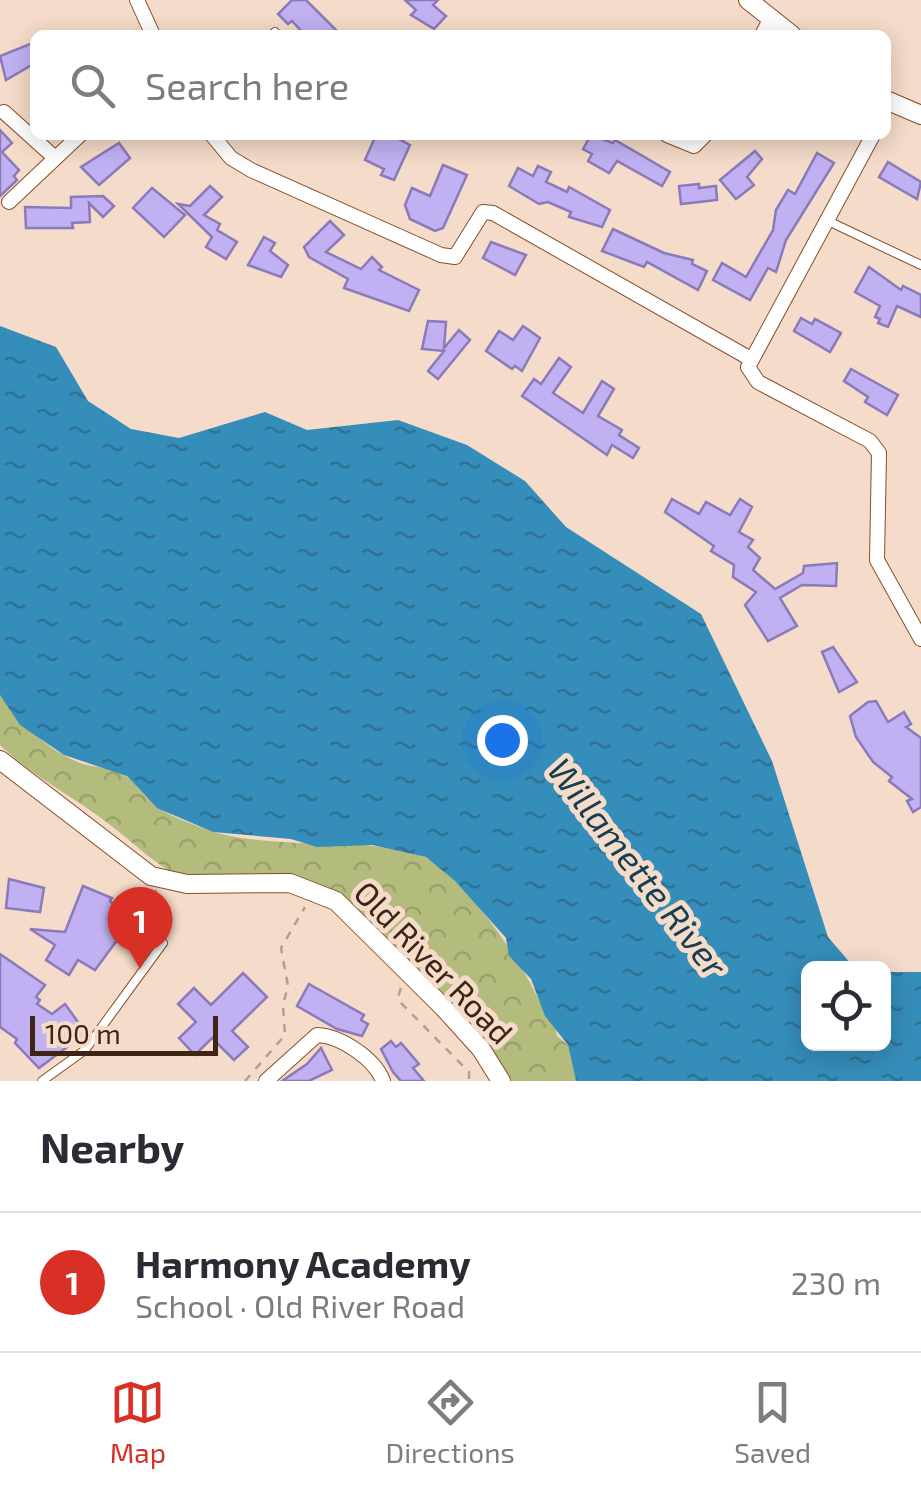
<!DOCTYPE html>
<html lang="en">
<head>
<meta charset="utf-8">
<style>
	body { margin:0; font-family:"Exo 2",sans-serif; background:#f2f2f3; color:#2b2b33 }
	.controls { position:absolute; right:30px; bottom:30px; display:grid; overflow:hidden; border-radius:15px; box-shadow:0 5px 25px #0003 }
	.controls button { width:90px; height:90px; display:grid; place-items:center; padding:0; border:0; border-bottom:2px solid #e1e1e2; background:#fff; color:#2b2b33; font:50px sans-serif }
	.scale { position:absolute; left:30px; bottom:25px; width:188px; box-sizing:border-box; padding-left:10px; border:5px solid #3e2513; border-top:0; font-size:28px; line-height:35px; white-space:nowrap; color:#3e2513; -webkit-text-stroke:8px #f5dbc9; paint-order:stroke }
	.you { position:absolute; left:502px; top:740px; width:35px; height:35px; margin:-25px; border:8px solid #fff; border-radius:50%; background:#1a73e8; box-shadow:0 0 0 15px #1a73e833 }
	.badge { display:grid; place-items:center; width:65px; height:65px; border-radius:50%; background:#d93025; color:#fff; font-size:32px; font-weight:700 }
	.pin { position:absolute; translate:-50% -82px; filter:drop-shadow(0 2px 5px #0008) }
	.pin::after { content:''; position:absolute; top:52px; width:35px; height:30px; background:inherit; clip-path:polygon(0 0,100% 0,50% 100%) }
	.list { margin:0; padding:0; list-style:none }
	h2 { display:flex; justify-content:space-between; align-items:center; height:130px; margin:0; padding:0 40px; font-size:42px }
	h2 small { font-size:32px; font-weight:400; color:#7c7c81 }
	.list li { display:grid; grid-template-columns:65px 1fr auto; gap:30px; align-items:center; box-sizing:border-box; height:140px; padding:0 40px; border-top:2px solid #e1e1e2 }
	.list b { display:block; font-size:38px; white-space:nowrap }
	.list p { margin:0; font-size:32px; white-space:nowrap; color:#7c7c81 }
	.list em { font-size:32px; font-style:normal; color:#7c7c81 }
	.icon { flex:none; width:55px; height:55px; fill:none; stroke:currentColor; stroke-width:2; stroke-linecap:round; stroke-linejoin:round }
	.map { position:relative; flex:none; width:921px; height:1081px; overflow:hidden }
	.search { position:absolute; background:#fff; box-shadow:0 5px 25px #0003; left:30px; right:30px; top:30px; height:110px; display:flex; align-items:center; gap:25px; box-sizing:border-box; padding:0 35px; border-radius:15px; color:#7c7c81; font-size:38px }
	.sheet { height:270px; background:#fff }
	nav { display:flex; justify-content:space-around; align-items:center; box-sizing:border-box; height:140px; border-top:2px solid #e1e1e2; background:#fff; font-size:28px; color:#7c7c81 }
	nav a { display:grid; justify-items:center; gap:5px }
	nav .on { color:#d93025 }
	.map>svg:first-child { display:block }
</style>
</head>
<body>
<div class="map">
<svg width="921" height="1081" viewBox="0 0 921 1081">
	<defs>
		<pattern id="forest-crowns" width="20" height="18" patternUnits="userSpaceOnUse" patternTransform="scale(2.5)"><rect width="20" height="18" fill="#b3bc7d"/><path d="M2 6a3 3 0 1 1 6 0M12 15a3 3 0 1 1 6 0" fill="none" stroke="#9ba16b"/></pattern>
		<pattern id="water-ripples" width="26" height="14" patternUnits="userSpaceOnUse" patternTransform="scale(2.5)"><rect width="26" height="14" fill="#358dba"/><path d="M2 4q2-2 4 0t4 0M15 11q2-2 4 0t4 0" fill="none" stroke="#2e7396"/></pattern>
	</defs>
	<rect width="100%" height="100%" fill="#f5dbc9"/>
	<path fill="url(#forest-crowns)" d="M0 695C22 724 44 748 80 763 94 768 108 766 123 774 135 782 144 797 156 806 169 816 194 825 211 831 245 843 317 844 353 844 363 843 420 854 427 858 473 888 529 970 547 1019L554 1022 557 1036 568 1045 576 1081H505L337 894 171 872C148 858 130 840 109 824 73 796 33 777 0 745Z"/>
	<path fill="url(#water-ripples)" d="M0 326 56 347 88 401 131 429 179 438 265 412 307 430 398 420 467 445 525 481 566 527 701 614 772 761 828 937 852 965 868 968H808V1044H884V972H921V1081H576L568 1045 545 1016 531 979 509 956 506 938 455 881 426 857 372 845 317 847 291 839 213 832 157 808 127 776 64 755 20 725 0 695Z"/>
	<g fill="#c1b1f3" stroke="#8a7ab9" stroke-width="2.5">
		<path d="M292 0H306L336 30 331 35H305L292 21 288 24 278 14Z"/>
		<path d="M405 0H438L433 5 446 16 434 29 411 15 416 10Z"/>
		<path d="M35 42V63L6 80 0 56Z"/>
		<path d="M0 130 12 143 2 152 19 170 14 176 17 180 0 196Z"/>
		<path d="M376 135H391L410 145 394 180 381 175 384 169 365 160Z"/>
		<path d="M591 135 613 143 615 140 670 172 662 186 617 161 609 173 588 161 592 154 583 149Z"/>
		<path d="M119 143 130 158 99 185 81 167Z"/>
		<path d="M755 151 762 159 747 177 754 185 736 199 720 180Z"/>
		<path d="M817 153 834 163 786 240 776 272 768 268 750 300 713 280 722 263 746 277 773 230 776 210 788 190 795 194Z"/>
		<path d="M888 162 921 182 917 199 879 177Z"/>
		<path d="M443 165 467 175 443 228 435 231 410 219 405 205 412 188 430 196Z"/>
		<path d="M538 166 551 172 546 182 567 192 569 187 610 210 602 227 569 217 571 212 548 202 539 204 509 186 518 168 533 176Z"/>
		<path d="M699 184V188L716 186 717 200 681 204 679 186Z"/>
		<path d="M210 186 222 197 204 215 220 224 217 230 237 242 226 259 206 247 212 237 178 204 190 206Z"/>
		<path d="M152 188 185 215 164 237 133 208Z"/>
		<path d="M103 196 114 206 103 217 89 203 90 222 72 223 73 228H26L25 207 71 208V197Z"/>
		<path d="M330 221 344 235 326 252 361 269 372 257 382 267 379 270 419 290 409 311 344 288 348 279 309 257 304 247Z"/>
		<path d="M613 229 664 253 693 260 692 264 707 271 698 290 647 262 644 267 602 251Z"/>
		<path d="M264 237 275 243 270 251 288 265 281 277 248 265Z"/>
		<path d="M491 242 526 255 515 275 483 258Z"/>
		<path d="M869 267 901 290 903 286 921 295V317L897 306 888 327 878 323 880 319 875 317 880 306 855 292Z"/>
		<path d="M801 318 812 324 815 319 841 333 830 352 794 331Z"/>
		<path d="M428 321 446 322 444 348 459 330 470 340 438 379 428 371 444 351 422 349Z"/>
		<path d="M523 326 540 338 522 371 515 366 512 369 486 351 499 331 513 340Z"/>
		<path d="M559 358 571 367 553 393 583 413 602 381 614 389 598 416 622 430 619 435 639 448 633 458 612 445 607 455 522 396 534 379 541 384Z"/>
		<path d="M851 369 898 395 887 415 865 402 868 397 844 381Z"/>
		<path d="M672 499 699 514 706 502 730 515 740 499 752 507 739 532 753 540 748 547 760 558 753 570 775 589 803 573 804 566 837 563 836 586 802 585 780 598 797 626 768 641 745 605 756 592 733 577 734 565 711 551 714 546 665 512Z"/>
		<path d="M833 647 857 682 839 692 822 652Z"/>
		<path d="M876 701 888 722 904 712 911 724 906 727 921 738V807L913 812 907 801 912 799 889 781 892 777 873 762 856 737 850 716 868 702Z"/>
		<path d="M9 879 44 888 40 912 6 908Z"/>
		<path d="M83 886 112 898 110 901 127 917 122 925 126 928 95 970 78 960 69 975 46 960 55 945 30 929 65 932Z"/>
		<path d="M0 954 45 985 36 997 40 1000 37 1004 52 1014 65 1004 86 1033 39 1068 15 1043 17 1039 0 1027Z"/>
		<path d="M243 973 267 997 232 1031 248 1047 234 1060 212 1038 195 1055 179 1038 196 1022 178 1004 194 988 211 1005Z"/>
		<path d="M309 984 364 1015 361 1020 368 1024 362 1036 337 1029 297 1006Z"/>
		<path d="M391 1041 396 1047 401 1043 419 1064 413 1068 424 1081H401L393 1072 381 1049Z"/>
		<path d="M321 1048 332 1070 309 1081H282L307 1064Z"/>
	</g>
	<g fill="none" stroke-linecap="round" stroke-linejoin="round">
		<defs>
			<g id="service">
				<path d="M272 35 275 32"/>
				<path d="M826 220 921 265"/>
				<path d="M42 1081 85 1050 163 943"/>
			</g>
			<g id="minor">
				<path d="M137 0 153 35"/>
				<path d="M762 35 771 18"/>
				<path d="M4 112 54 157"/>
				<path d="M212 135 231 158 251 170 441 255 455 257 483 212 493 213 749 358"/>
				<path d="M667 135 694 146 705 135"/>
				<path d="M873 135 748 367 758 382 870 441 879 453 877 560 921 639"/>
				<path d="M9 202 80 135"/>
				<path d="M266 1081 317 1035C341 1036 375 1059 383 1081"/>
			</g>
			<g id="tertiary">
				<path d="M748 0 792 35"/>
				<path d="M886 100 921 115"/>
				<path d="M0 760 151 876 187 884 290 883 336 901 444 1008 481 1049 501 1081"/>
			</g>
		</defs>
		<use href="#service" stroke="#874f25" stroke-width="10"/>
		<use href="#minor" stroke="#874f25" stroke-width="16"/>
		<use href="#tertiary" stroke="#874f25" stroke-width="20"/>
		<g stroke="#b79e8c" stroke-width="2.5" stroke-dasharray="8 8" stroke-linecap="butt">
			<path d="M156 890 149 934 156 938"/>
			<path d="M401 988 398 997 402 1004 469 1072V1081"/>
			<path d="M245 1081 285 1035 283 1005 288 986 281 948 305 907"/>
		</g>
		<use href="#service" stroke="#fff" stroke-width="8"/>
		<use href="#minor" stroke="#fff" stroke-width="14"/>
		<use href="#tertiary" stroke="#fff" stroke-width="18"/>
	</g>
	<g text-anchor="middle" stroke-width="10" stroke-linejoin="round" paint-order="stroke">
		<g font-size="32" fill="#3e2513" stroke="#f5dbc9">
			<text transform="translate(433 963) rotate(46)" y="11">Old River Road</text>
		</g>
		<g font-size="35" font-style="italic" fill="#173d50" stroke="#f5dbc9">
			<text transform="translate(637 868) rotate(52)" y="12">Willamette River</text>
		</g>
	</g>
</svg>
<div class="controls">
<button><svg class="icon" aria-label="locate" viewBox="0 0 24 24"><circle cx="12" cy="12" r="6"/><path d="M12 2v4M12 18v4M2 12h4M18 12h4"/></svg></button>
</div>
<div class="scale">100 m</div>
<div class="you"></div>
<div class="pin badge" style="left:140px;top:969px">1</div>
<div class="search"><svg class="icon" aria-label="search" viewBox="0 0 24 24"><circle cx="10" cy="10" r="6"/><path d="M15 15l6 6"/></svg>Search here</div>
</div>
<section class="sheet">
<h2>Nearby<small></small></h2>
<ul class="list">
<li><span class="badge">1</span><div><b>Harmony Academy</b><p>School · Old River Road</p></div><em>230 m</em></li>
</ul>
</section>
<nav>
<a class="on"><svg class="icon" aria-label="map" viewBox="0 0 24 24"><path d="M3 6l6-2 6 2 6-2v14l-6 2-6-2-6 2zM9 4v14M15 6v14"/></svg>Map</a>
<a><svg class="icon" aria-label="directions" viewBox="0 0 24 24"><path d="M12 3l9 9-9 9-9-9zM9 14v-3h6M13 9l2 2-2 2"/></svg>Directions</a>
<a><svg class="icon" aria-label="saved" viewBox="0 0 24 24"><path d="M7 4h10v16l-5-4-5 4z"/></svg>Saved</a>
</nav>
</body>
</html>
